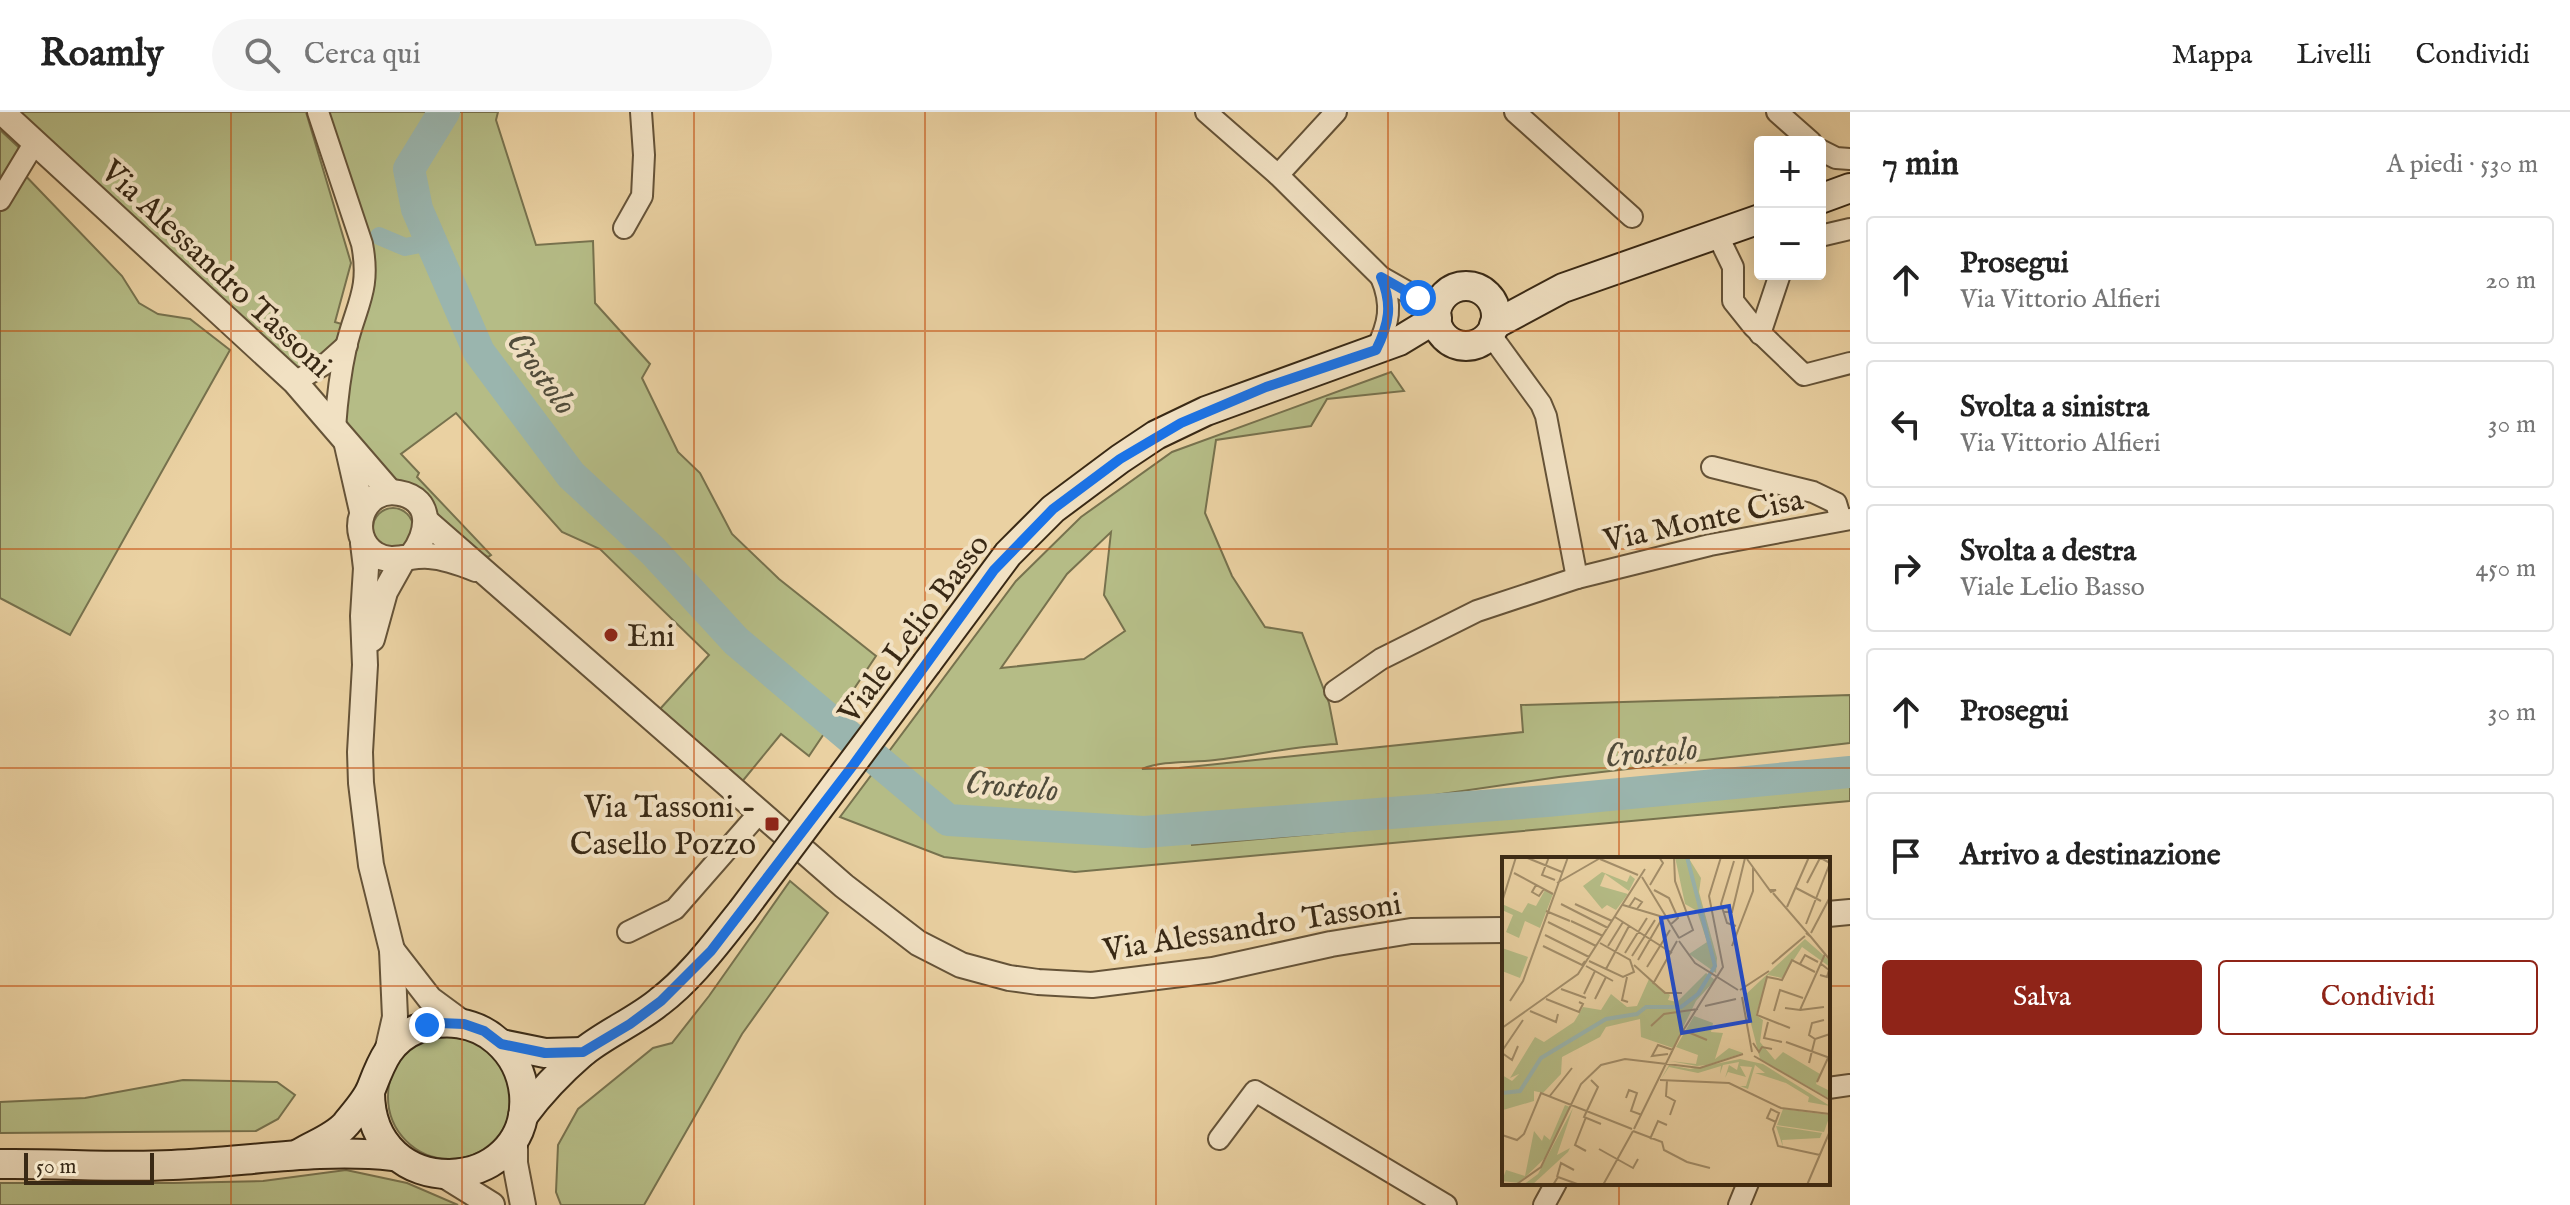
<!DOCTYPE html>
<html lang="it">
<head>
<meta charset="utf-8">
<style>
	body { margin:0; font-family:"IM FELL English",serif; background:#f6f6f6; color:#222 }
	.controls { position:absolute; right:24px; top:24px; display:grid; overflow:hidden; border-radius:8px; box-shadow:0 4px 20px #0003 }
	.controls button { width:72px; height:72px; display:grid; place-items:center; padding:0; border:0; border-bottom:2px solid #e0e0e0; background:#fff; color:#222; font:40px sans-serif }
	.scale { position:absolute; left:24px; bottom:20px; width:130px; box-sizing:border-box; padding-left:8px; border:4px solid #392915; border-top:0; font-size:22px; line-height:28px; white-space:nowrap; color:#392915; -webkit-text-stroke:6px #f1e1c3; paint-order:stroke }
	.stop { position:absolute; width:24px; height:24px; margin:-18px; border:6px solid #1a73e8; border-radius:50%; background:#fff }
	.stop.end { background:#1a73e8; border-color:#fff; box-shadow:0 2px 8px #0008 }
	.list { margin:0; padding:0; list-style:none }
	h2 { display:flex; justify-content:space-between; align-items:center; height:104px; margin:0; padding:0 32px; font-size:34px }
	h2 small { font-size:26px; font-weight:400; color:#767676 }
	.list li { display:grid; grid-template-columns:52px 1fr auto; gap:24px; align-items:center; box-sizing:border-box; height:128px; margin:0 16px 16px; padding:0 16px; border:2px solid #e0e0e0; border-radius:8px }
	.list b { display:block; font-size:30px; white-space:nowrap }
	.list p { margin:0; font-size:26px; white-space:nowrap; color:#767676 }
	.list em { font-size:26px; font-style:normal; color:#767676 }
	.actions { display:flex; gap:16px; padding:24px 32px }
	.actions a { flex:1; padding:18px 0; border:2px solid #8f2418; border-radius:8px; text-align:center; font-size:28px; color:#8f2418 }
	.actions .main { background:#8f2418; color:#fff }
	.icon { flex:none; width:44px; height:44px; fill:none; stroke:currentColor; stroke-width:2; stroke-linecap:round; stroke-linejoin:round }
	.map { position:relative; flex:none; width:1850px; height:1093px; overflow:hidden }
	header { display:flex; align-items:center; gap:48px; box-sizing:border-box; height:112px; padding:0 40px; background:#fff; border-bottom:2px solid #e0e0e0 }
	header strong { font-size:38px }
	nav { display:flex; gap:44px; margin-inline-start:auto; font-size:28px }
	.search { width:560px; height:72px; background:#f6f6f6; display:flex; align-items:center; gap:20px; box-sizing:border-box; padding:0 28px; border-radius:44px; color:#767676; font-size:30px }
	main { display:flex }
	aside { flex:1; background:#fff }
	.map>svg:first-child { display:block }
</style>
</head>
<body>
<header>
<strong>Roamly</strong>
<div class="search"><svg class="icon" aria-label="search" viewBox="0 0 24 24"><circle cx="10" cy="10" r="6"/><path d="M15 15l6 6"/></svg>Cerca qui</div>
<nav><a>Mappa</a><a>Livelli</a><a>Condividi</a></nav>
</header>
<main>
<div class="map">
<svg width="1850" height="1093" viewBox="0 0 1850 1093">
	<rect width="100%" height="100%" fill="#ead1a2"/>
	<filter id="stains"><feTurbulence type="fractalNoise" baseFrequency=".0025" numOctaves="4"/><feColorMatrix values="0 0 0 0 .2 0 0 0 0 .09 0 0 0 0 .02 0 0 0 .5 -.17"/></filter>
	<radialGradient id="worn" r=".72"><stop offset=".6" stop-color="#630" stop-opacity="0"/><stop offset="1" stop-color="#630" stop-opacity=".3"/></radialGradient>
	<g fill="#b5bc86" stroke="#77724e" stroke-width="2" fill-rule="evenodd">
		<path d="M14 0H306L351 151 335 210 345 213 330 239 297 260Z"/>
		<path d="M326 0H498L496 8 536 133 593 129 595 191 650 252 642 266 678 340 700 361 732 422 779 467 876 544 809 644 781 622 741 671 660 597 709 543 600 437 562 420 456 301 401 342 419 361 417 365 491 443 488 445 476 439 397 369 343 308 342 282 371 168Z"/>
		<path d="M0 18 27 43 19 57 122 164 139 191 158 202 190 207 230 238 70 523 0 486Z"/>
		<path d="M1391 260 1404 279 1327 287 1311 314 1216 328 1205 401 1232 464 1265 515 1302 521 1329 591 1337 632C1296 634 1256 643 1215 648 1191 651 1164 648 1142 657L1179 656 1523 620 1521 593 1850 583V631L1559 665 1407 687 1189 709 1192 733 1850 673V689L1075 760 944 745 840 705 1016 469 1081 405 1172 340ZM1111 420 1104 483 1125 519 1084 547 1001 556 1067 462Z"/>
		<circle cx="393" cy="416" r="20"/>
		<path d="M790 769 828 801 742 922 644 1093H561L556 1080 558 1033 578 997 653 936 672 931 709 884Z"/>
		<circle cx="450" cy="985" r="62"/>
		<path d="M183 968 277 970 295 983 278 1007 256 1019 0 1021V990L85 986Z"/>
		<path d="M346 1058 407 1071 458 1093H0V1071H174L263 1069Z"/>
	</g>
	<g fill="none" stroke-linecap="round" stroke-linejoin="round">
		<path stroke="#9ab5ae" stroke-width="18" d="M379 124 405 135 431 130"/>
		<path stroke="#9ab5ae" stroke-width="32" d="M444 0 409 57 417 97 479 240 571 363 653 439 736 529 948 708 1144 720 1547 689 1850 660"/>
		<defs>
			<g id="minor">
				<path d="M318 0 362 132C371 178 356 193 346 235 340 262 337 288 335 316"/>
				<path d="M1206 0 1278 63 1381 165 1418 186 1431 188 1446 182"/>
				<path d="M1515 0 1632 105"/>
				<path d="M1777 0 1811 30"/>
				<path d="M1820 38 1836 46 1850 47"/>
				<path d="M1278 63 1336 0"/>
				<path d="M0 88 35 30"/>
				<path d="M624 116 642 84 644 43 641 0"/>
				<path d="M1717 122 1733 155V189L1753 214 1804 263 1850 251"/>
				<path d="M1820 124 1850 117"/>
				<path d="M1490 222 1541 292 1546 304 1577 466 1710 433 1850 407"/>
				<path d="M1760 222 1780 162"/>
				<path d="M1376 238C1389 212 1393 193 1381 165"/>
				<path d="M295 270 328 250 347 233"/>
				<path d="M1712 355 1813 380 1836 391 1841 408"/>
				<path d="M1335 579 1381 547 1477 499 1577 466"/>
				<path d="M628 820 675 797 759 701"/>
				<path d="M1828 976 1850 973"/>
				<path d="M1219 1027 1255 979 1446 1093"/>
				<path d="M1544 1093 1556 1071"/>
				<path d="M1739 1093 1748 1071"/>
			</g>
			<g id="tertiary">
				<path d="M2 0 295 270 390 380"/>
				<path d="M347 333 362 399"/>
				<path d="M426 409 844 774 918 831 961 853 1009 866 1038 870 1092 873 1213 858 1331 832 1411 819 1504 818"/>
				<path d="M363 431 366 456 363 504 365 553 360 640 361 671 371 753 392 838 395 905 387 940"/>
				<path d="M412 443C429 422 434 387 399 381 362 374 346 423 375 442 391 453 411 442 429 444 445 445 461 451 476 457"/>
				<path d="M372 527 385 480 404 446"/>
				<path d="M1828 802 1850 800"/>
				<path d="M392 838 430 887 464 912"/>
				<path d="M515 1025V1051L523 1093"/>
				<path d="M447 1065 492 1093"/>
			</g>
			<g id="secondary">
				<path d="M1820 87 1850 76"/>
				<circle cx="1466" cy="204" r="30"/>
				<path d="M1494 213 1563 176 1760 107"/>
				<path d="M927 551 1008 442 1053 397 1120 347 1156 323 1206 299 1399 229 1437 206"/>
				<path d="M501 932 545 941 583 940"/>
				<path d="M523 1004C540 981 560 960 582 941 603 923 636 909 659 890 692 865 716 831 742 799"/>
				<path d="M300 1041C315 1032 335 1025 346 1012 354 1002 366 989 371 977 381 951 389 928 417 917 443 905 476 910 497 929 513 943 522 961 524 982 532 1085 369 1093 370 979"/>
				<path d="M0 1052C57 1051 115 1056 172 1053 246 1050 319 1036 393 1044"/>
			</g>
		</defs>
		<use href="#minor" stroke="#655338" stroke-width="24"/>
		<use href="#tertiary" stroke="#655338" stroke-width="28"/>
		<use href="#secondary" stroke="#392915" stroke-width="32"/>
		<use href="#minor" stroke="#f1e1c3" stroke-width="20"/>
		<use href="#tertiary" stroke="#f1e1c3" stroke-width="24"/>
		<use href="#secondary" stroke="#f1e1c3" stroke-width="28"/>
		<defs>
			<path id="secondary-bridge" d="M742 799 927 551"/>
		</defs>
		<use href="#secondary-bridge" stroke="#392915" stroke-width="32" stroke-linecap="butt"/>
		<use href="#secondary-bridge" stroke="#f1e1c3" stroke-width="28"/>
	</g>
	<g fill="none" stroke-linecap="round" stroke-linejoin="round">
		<path stroke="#1a73e8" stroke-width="10" d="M427 913 440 911 464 912 484 919 501 932 545 941 583 940 630 912 661 889 711 839 854 652 994 458 1053 397 1120 347 1181 311 1266 275 1376 238C1389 212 1393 193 1381 165L1418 186"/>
	</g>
	<path fill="none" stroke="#c54f0e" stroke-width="2" stroke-opacity="0.55" d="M231 0V1093M462 0V1093M694 0V1093M925 0V1093M1156 0V1093M1388 0V1093M1619 0V747M0 219H1850M0 437H1850M0 656H1850M0 874H1504M1828 874H1850M1619 1071V1093"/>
	<g fill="#8f2418" stroke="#f1e1c3" stroke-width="3">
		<circle cx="611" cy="523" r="8"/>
		<rect x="764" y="704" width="16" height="16" rx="4"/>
	</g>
	<g text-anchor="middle" stroke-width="8" stroke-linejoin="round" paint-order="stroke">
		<g font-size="32" fill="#392915" stroke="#f1e1c3">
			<text transform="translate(217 156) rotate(43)" y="11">Via Alessandro Tassoni</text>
			<text transform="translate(1703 407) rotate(-12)" y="11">Via Monte Cisa</text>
			<text transform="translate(913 516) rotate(-53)" y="11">Viale Lelio Basso</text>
			<text transform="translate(1252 814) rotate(-9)" y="11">Via Alessandro Tassoni</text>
		</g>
		<g font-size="32" fill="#392915" stroke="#f1e1c3" text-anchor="start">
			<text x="627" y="534">Eni</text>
			<text x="756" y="705" text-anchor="end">Via Tassoni -<tspan x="756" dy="37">Casello Pozzo</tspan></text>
		</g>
		<g font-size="34" font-style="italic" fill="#514c3b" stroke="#f1e1c3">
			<text transform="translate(543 260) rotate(54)" y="12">Crostolo</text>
			<text transform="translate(1651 639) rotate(-5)" y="12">Crostolo</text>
			<text transform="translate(1012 673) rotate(5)" y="12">Crostolo</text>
		</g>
	</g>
	<g transform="translate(1502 745)">
		<rect width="328" height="328" fill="#ead1a2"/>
		<path d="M173 0H184L211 94 186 0 199 21 197 35 215 101 214 116 187 97 205 85 195 54 183 47ZM100 15 125 25 128 18 133 22 127 34 103 17 98 29 126 37 114 53 105 48 100 52 81 29ZM43 33 51 37 38 71 23 64 17 81 4 75 11 58 0 53V47L20 56 26 46 34 49ZM303 82 328 104V110L300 90 280 121 266 118 254 158 261 163 258 185 273 203 281 195 318 217 314 227 328 234V242L258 202 242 139ZM0 91 26 100 18 121 0 114ZM204 116 213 123 194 144 171 191 139 180 138 162 104 170 98 180 60 200 59 217 41 236 32 234V244L1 253 0 267V218L10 224 17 217 8 221 33 180 42 185 72 165 81 150 99 153 109 137 125 150 135 149 147 122 168 138 166 143 175 145ZM192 159 211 166 209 175 221 176 213 202 227 191 241 196 205 208 195 209 168 204 194 207 196 198 174 190ZM238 202 261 207 328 249 306 245 307 240 284 226 253 216H263L253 208 246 232 238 229H244L250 210 238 209 244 220 226 215 223 221 227 208 235 213 237 205 221 208 218 217 219 209 196 216 167 210 159 222 167 208 188 212ZM63 248 68 250 43 301 17 326 0 324 4 313 23 319 32 274 40 284 42 278 48 283ZM71 251 55 298 68 291 66 295 30 328H21L36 317ZM281 252 328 258 322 275 275 268ZM274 269 320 276 318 281 280 283 281 290Z" fill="#b5bc86"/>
		<path fill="none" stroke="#9ab5ae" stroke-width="4" d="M0 236 18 234 39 201 104 162 135 157 144 150H179L196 137 213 109 185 0"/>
		<path fill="none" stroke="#a38e6a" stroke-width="2" d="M23 0 60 15M47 0 40 18 53 23M172 0 173 24 191 73 177 81M98 2 136 18M245 2 269 35 274 33H268M232 4 219 47 225 66 234 69M12 16 51 37M140 20 177 81M55 26 100 0M305 26 318 1M34 28 30 35 37 39 42 32M148 28 161 6 157 0M294 31 319 44M152 33 167 41 176 61 168 68M271 36 309 80 304 76M0 45 14 0M59 47 106 71M73 47 110 64M121 48 161 60M127 50 133 41 140 45 135 52M285 50 307 0M44 54 68 64M221 55H230L243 1M113 60 170 96M69 64 101 79M46 65 94 89M304 67 328 6 317 0M309 76 328 40M43 78 87 100M309 80 328 103M177 84 193 106 236 133M41 89 80 108 83 104M106 89 121 65M230 89 251 34V10M123 96 145 61M130 99 153 63M136 103 161 60M87 104 121 120 132 115 128 103 98 86M270 107 303 79M298 107 303 98 316 105M132 108 163 136H180M84 109 111 124M145 110 168 73M104 112 127 69M318 118 325 120 327 113 318 106M125 120 120 143 126 145M151 127 175 84M59 132 84 141M238 133 267 114M82 137 93 114M240 140 250 195M44 142 77 155 81 147 77 145M93 142 104 120M8 144 21 124 66 0M203 149 234 142M283 151 298 153 323 97M298 153 322 150M28 154 54 165 56 157M272 154 278 133 301 141M266 165 262 181 280 185M149 169 162 157 196 152M0 171 76 117 143 12M288 171 255 158 265 120 280 123 290 103 313 115M181 173 205 183M313 182 307 178 310 166 322 163M251 186 257 195 260 190 270 192M0 194 21 163M0 196 10 203 16 189M166 197 150 199 156 188 171 193M252 199 328 243M328 201 284 185 328 201M307 206 313 182 328 177M89 223 96 230 82 260 99 267M158 223 227 226 279 251 328 257M165 224 164 239 173 244 168 258M315 225 326 201M47 240 70 211M124 241 127 233 135 236 129 254 140 258M84 260 73 288 84 294M274 265 265 261 269 252 277 256 271 272 276 289 318 298M132 272 177 180 221 110 207 39 219 0M131 274 160 285 162 293 185 305 208 311M0 278 15 283 22 277 39 236 130 272M148 282 156 264 165 268M97 292 131 311 136 302M55 320 59 306 72 313M15 327 39 310 79 227 99 208 123 202 198 211 241 197M51 328 56 320 78 328M101 328 131 274M305 328 328 274"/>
		<path fill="#1d4ed8" fill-opacity="0.15" stroke="#1d4ed8" stroke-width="4" d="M227 49 248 164 180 176 159 61Z"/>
		<rect width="328" height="328" fill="none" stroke="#392915" stroke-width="4"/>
	</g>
	<rect width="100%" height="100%" filter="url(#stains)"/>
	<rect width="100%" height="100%" fill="url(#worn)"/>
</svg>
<div class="controls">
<button>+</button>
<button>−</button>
</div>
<div class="scale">50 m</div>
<div class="stop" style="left:1418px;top:186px"></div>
<div class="stop end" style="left:427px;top:913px"></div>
</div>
<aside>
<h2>7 min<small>A piedi · 530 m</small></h2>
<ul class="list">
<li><svg class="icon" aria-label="ahead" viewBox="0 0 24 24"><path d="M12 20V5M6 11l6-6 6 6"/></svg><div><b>Prosegui</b><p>Via Vittorio Alfieri</p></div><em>20 m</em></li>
<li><svg class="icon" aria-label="left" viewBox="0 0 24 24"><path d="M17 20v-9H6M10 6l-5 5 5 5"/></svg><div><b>Svolta a sinistra</b><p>Via Vittorio Alfieri</p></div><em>30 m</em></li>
<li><svg class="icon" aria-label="right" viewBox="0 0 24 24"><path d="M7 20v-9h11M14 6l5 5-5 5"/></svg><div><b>Svolta a destra</b><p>Viale Lelio Basso</p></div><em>450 m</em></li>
<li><svg class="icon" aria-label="ahead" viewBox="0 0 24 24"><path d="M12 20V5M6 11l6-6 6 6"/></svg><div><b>Prosegui</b></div><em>30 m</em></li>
<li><svg class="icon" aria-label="arrive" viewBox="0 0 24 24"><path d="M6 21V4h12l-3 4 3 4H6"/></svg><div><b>Arrivo a destinazione</b></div></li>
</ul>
<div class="actions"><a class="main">Salva</a><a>Condividi</a></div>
</aside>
</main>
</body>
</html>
